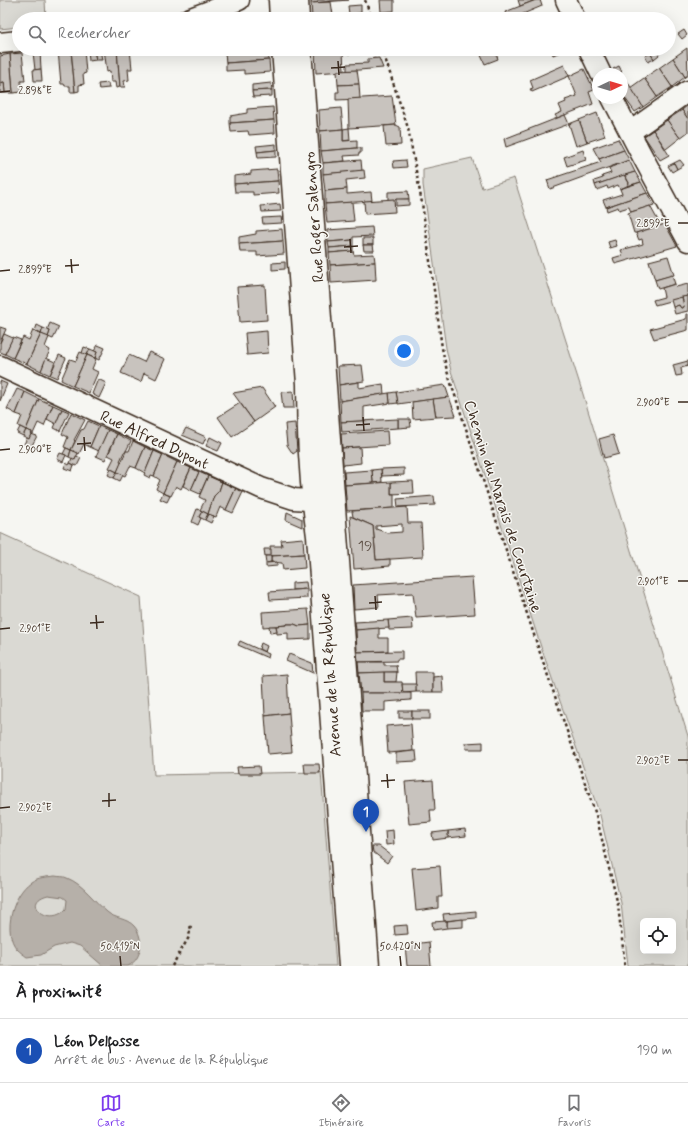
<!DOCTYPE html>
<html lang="fr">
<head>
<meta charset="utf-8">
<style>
	body { margin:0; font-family:Mynerve,sans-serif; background:#f2f2f2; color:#202124 }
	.controls { position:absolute; right:12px; bottom:12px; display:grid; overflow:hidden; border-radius:6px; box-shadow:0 4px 16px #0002 }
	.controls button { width:36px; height:36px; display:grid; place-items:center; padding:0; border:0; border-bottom:1px solid #e0e0e0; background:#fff; color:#202124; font:20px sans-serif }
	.compass { position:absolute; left:592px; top:68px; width:36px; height:36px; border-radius:50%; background:#fff; box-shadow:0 4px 16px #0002; rotate:86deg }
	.you { position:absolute; left:404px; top:351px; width:14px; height:14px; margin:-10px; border:3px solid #fff; border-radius:50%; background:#1a73e8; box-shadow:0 0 0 6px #1a73e833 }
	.badge { display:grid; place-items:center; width:26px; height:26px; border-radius:50%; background:#7c3aed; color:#fff; font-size:13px; font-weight:700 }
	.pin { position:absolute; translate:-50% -33px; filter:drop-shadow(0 1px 2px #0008) }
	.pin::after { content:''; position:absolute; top:21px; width:14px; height:12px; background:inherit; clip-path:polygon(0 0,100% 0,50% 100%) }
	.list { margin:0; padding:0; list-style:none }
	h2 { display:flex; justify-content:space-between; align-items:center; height:52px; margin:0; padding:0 16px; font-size:17px }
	h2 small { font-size:13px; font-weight:400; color:#757577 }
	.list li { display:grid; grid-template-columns:26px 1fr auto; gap:12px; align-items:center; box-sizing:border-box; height:64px; padding:0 16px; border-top:1px solid #e0e0e0 }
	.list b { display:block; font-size:15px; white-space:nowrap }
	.list p { margin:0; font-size:13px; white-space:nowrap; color:#757577 }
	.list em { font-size:13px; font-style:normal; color:#757577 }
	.icon { flex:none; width:22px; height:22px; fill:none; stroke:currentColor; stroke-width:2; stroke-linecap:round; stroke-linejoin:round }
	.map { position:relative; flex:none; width:688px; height:966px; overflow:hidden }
	.search { position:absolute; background:#fff; box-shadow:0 4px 16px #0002; left:12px; right:12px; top:12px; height:44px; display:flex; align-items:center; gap:10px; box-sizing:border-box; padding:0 14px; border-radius:22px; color:#757577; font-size:15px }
	.sheet { height:116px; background:#fff }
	nav { display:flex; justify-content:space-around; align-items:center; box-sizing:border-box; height:56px; border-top:1px solid #e0e0e0; background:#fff; font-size:11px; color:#757577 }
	nav a { display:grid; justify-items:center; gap:2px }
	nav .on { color:#7c3aed }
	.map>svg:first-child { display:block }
</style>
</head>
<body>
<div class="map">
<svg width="688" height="966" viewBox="0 0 688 966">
	<rect width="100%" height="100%" fill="#f6f6f2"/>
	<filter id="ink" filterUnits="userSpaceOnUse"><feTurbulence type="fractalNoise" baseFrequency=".025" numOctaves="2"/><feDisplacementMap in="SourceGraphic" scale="8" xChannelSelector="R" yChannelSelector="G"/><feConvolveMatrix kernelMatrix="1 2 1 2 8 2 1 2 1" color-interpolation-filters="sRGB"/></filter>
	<g filter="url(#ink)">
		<g fill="#dad9d3" stroke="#8a8278" fill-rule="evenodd">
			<path d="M0 0H45L46 19H19V27L0 29Z"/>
			<path d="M472 158 482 188 514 178 582 391 688 736V966H628L621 903 600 815 542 650 451 371 446 348 423 185V169ZM643 921H673V951H643Z"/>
			<path d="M0 533 141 597 154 775 321 772 336 966H0Z"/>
		</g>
		<path fill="#b6b0a9" stroke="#857a71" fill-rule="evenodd" d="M55 876C59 877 64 876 67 878 83 884 94 901 107 912 115 919 127 918 134 926 144 937 143 959 128 966 123 966 109 966 103 966L80 946 70 943 54 947 41 955 27 957C24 955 20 952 17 949 2 932 13 894 31 882 38 877 47 877 55 876ZM48 895 63 897 67 900 66 909C49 928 20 902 48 895Z"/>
		<g fill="#c8c3be" stroke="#3b2a1e" fill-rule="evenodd">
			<path d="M311 0H349L311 3Z"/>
			<path d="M380 0H394V11L381 12Z"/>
			<path d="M518 0H536L520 6Z"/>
			<path d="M536 0H540L542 6 511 19H507L505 12Z"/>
			<path d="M331 2 333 15 312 17 311 3Z"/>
			<path d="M361 5V13L349 14 348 6Z"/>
			<path d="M365 13 367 19H313L312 17Z"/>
			<rect x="384" y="15" width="14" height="4"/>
			<path d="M684 30 687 35 682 39 678 34Z"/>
			<path d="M687 48 688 75 685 77 673 58Z"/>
			<path d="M71 49 75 92H70V86H65L64 84H61L58 50Z"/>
			<path d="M71 49H84L86 73 83 74 84 84 79 85V91L75 92Z"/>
			<path d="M88 49H94L96 60 89 61Z"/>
			<path d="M94 49H100L102 60H96Z"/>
			<path d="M104 49H117L120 87 116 88 115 82H111L110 71 107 72Z"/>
			<path d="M117 49H130L132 69H128L129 80 124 81 125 87H120Z"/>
			<path d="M242 49H268L269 60 226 63 225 53 242 52Z"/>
			<path d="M315 49H377L379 55 374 56V52L348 54 346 51H343L344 71 316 73Z"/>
			<path d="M478 49H499L495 51 498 59 485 64Z"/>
			<path d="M551 49H564L565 50 553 55Z"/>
			<path d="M656 50 659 55 654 59 650 53Z"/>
			<path d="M40 51 41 69 35 70 33 52Z"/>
			<path d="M22 53 25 81H21L22 92 13 93 10 54Z"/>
			<path d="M650 53 654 59 648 62 645 56Z"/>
			<path d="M10 54 13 93H5L4 82 0 83V56Z"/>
			<path d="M379 58 383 68 347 71V64L368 63V59Z"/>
			<path d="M673 58 685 77 672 87 659 68Z"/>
			<path d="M269 60 270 72 244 74V70L226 71V63Z"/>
			<path d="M564 65 569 76 532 92 530 89 533 88 530 80Z"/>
			<path d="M619 66 622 72 615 74 613 69Z"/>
			<path d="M659 68 672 87 657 97 644 78Z"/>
			<path d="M41 69 42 81H34L33 70Z"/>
			<path d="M584 69 594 90 589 92 593 104 557 118 555 115 562 112 559 105 566 102 565 100 577 96 569 76Z"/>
			<path d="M357 70 359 84 338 85 337 71Z"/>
			<path d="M644 78 657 97 643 107 630 88Z"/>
			<path d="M627 81 643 107 635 112 622 94V84Z"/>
			<path d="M4 82 5 93H0V83Z"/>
			<path d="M108 83 109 88 99 89 98 84Z"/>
			<path d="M271 83 272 90 252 91V85Z"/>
			<path d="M359 84 360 99 336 100V92H339L338 85Z"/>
			<path d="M272 90V96L253 97 252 91Z"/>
			<path d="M392 96 396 125 349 128 348 99Z"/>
			<path d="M688 105V119L682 110Z"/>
			<path d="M273 107 274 120 230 123V116L247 113V109Z"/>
			<path d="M341 108 343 129 320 131 319 110Z"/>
			<path d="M682 110 688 119V132L680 138 667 120Z"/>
			<path d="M597 113 605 136 587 142 579 120Z"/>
			<path d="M565 115 569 124 506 147 504 139Z"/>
			<path d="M274 120 275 133 249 135 248 131 231 132 230 123Z"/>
			<path d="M579 120 587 142 576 146 569 124Z"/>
			<path d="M667 120 680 138 666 149 653 130Z"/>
			<path d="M396 125 400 127 401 145 386 146 384 126Z"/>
			<path d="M349 128 350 140 343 141V129Z"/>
			<path d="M343 129V141L357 140V148L321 151 320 131Z"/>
			<path d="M653 130 669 155 660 160 644 136Z"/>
			<path d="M618 139 624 150 599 159 593 148Z"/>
			<path d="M276 144V150L257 152 256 146Z"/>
			<path d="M357 148H361V153H359V155L344 156 345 161 323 163 321 151Z"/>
			<path d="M276 150V157L258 158 257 152Z"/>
			<path d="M583 150 586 160 567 166 564 157Z"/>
			<path d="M624 150 629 160 550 189 547 180 601 162 599 159Z"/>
			<path d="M361 160 362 171 323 174V163Z"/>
			<path d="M406 160 407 167 394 168 393 161Z"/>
			<path d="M629 160 635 172 595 185 594 181 603 178 602 176 611 173 609 168Z"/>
			<path d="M680 160 684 165 677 169 674 163Z"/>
			<path d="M674 163 677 169 672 172 668 166Z"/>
			<path d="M277 169 278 181 234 184V176L251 174V171Z"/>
			<path d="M364 170 365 178 346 180 347 189 325 191 323 174Z"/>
			<path d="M635 172 641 182 627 186 629 183 625 175Z"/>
			<path d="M624 175 629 183 627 186 620 189 618 185 608 189 607 186 597 190 595 185Z"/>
			<path d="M278 181 279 193 253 195V192H235L234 184Z"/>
			<path d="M641 182 647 193 606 207 603 200 622 194 620 189Z"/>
			<path d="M347 189V194L371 192 372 201 325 204V191Z"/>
			<path d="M408 191 409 199 388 200V192Z"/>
			<path d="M647 193 654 205 631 212 629 207 619 210 618 207 607 211 606 207Z"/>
			<path d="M394 199 395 212 365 214 364 201Z"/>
			<path d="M396 199H409V205L396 206Z"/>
			<path d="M352 202 354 221 327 223 325 204Z"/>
			<path d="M280 204 281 211 262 212 261 206Z"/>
			<path d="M650 206 661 226 636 233H634L628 213Z"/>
			<path d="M281 217 282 223 263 224 262 218Z"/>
			<path d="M665 224 677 246 615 264 613 258 623 255 621 250 643 244 642 239 639 240 636 233Z"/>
			<path d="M372 227 373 236 353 237V240L328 242 327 230Z"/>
			<path d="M282 229 283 241 239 244V237L256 234V231Z"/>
			<rect x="363" y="238" width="10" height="7"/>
			<path d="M353 240V246L329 248 328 242Z"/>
			<path d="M615 240 617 246 610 248 608 242Z"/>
			<path d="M283 241 284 254 257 256V252H240L239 244Z"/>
			<path d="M363 245H373L374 251H364Z"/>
			<path d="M353 246V251L329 253V248Z"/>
			<path d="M353 251 354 255 374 254 375 262 330 265 329 253Z"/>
			<path d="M668 256 674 275 655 280 649 261Z"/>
			<path d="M285 262V269L272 270V263Z"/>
			<path d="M375 262 376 280 331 283 330 265Z"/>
			<path d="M672 275 675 284 658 289 655 280Z"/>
			<path d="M675 284 676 287 688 284V296L655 305 653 300 664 297 662 288Z"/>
			<path d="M265 285 267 320 240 322 237 287Z"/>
			<path d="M688 296V311L675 314 673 307 679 305 681 308 684 307 682 297Z"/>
			<path d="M682 297 684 307 681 308 679 305 673 307 671 300Z"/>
			<path d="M686 314H688V330L654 339 650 329 686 319Z"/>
			<path d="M50 323 59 327 53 339 48 337 50 331 47 330Z"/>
			<path d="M37 325 43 328 41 334 35 331Z"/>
			<path d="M0 327 6 329 0 343Z"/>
			<path d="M43 328 50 331 48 337 41 334Z"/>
			<path d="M33 330 41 334 27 364 13 358 23 337 29 340Z"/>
			<path d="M267 331 268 353 247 355 245 333Z"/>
			<path d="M4 334 13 338 5 354 0 352V343Z"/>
			<path d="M41 334 49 337 45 347 50 350 41 371 27 364Z"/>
			<path d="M13 337 21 340 13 358 5 354Z"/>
			<path d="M98 345 105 348 99 360 95 358 97 352 94 351Z"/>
			<path d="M84 347 90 349 87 355 82 353Z"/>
			<path d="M90 349 97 352 95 358 87 355Z"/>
			<path d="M80 352 87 355 73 386 61 380 70 359 76 361Z"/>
			<path d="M149 352 165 359 156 379 144 373 141 382 121 373 129 355 144 362Z"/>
			<path d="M59 355 66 358 57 378 50 375Z"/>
			<path d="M87 355 96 359 92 369 98 372 89 393 73 386Z"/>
			<path d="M46 358 55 362 50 375 41 371Z"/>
			<path d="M688 361V366L681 368 682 375 676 376 673 365Z"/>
			<path d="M362 365 364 381 339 385 338 366Z"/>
			<path d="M98 379 106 383 99 398 92 394Z"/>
			<path d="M0 381 7 384 0 401Z"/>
			<path d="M359 382V388L383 384 384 394 340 401 339 385Z"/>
			<path d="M445 385 449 397 398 404 396 392Z"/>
			<path d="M262 388 275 407 254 422 233 393Z"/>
			<path d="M17 389 25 392 16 414 7 409Z"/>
			<path d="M293 391 294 408H283L281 392Z"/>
			<path d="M25 392 39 399 26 430 18 426 22 416 16 414Z"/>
			<path d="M396 392 398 403 390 404 389 393Z"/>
			<path d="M389 393 390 403 364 407V421L341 422 340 401Z"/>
			<path d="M449 397 456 416 436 417 433 399Z"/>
			<path d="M39 399 53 405 44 426 38 423 33 434H31L32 432 26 430Z"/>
			<path d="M433 399 436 417 413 419 412 402Z"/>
			<path d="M240 403 254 422 232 437 218 417Z"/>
			<path d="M53 405 62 409 56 424 47 419Z"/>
			<path d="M62 409 69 412 60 431 54 428Z"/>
			<path d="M71 413 85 420 74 440 75 441 71 450 64 447 68 437 62 434Z"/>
			<path d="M398 419H410L411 427 398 428Z"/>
			<path d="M398 419V428L342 432 341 422Z"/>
			<path d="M88 421 99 426 90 447 84 444 79 454 71 450 81 430 84 429Z"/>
			<path d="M295 423 297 451 293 454 287 445 285 424Z"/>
			<path d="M99 426 108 430 99 451 90 447Z"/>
			<path d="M20 427 26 430 23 436 17 433Z"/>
			<path d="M186 428 206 437 203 444 182 435Z"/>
			<path d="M26 430 32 432 29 439 23 436Z"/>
			<path d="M108 430 117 434 105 460 96 456Z"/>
			<path d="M387 431 388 445 342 448 341 434Z"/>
			<path d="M31 434 37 436 31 447 24 444 27 438 29 439Z"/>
			<path d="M117 434 131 441 126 451 124 452 120 461 122 462 117 472 109 468 114 458 108 455Z"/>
			<path d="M613 435 619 454 604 458 599 439Z"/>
			<path d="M210 437 222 443 218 451 206 446Z"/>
			<path d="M133 441 145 447 136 468 130 466 125 476 117 472 126 451H129Z"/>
			<path d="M145 447 154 451 145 473 136 468Z"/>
			<path d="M360 447 361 463 343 465 342 448Z"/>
			<path d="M66 448 71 450 69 457 63 454Z"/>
			<path d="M71 450 78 453 75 460 69 457Z"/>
			<path d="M154 451 163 455 154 476 151 475 150 478 144 475Z"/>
			<path d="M60 453 66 455 63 462 57 459Z"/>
			<path d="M163 455 177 462 163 493 156 489 160 480 154 476Z"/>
			<path d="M76 456 81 458 77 466 70 463 72 458 75 460Z"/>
			<path d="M177 462 191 468 181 489 176 486 171 496 163 493Z"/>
			<path d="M66 463 69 465 70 463 74 465 72 471 64 468Z"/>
			<path d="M191 468 199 472 191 490 183 486Z"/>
			<path d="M404 468V475L382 476 381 469Z"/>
			<path d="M111 469 117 472 114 478 108 475Z"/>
			<path d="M381 469 382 482 373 483 372 470Z"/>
			<path d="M372 470 373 483 345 485 344 472Z"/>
			<path d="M117 472 123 475 120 481 114 478Z"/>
			<path d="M199 472 208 476 200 494 191 490Z"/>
			<path d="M208 476 222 482 219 491 214 496 208 514 200 510 205 500 199 497Z"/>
			<path d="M413 481 414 493 391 494V482Z"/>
			<path d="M222 482 236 488 226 510 220 507 216 517 208 514 214 496 219 491Z"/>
			<path d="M391 482V494H394V508L347 511 345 485Z"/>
			<path d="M236 488 243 492 233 513 226 510Z"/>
			<path d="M163 493 170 496 167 502 160 499Z"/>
			<path d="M434 496 435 505 398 507 397 499Z"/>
			<path d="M407 507 408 523H421L423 557 376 560 373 526 353 517 352 511ZM402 524V532L388 533 376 529V526Z"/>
			<path d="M197 509 202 511 199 517 201 518 198 525 192 522Z"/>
			<path d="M202 511 208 514 205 520 199 517Z"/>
			<path d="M287 512 302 519V527L286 520Z"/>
			<path d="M208 514 214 516 211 523 205 520Z"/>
			<path d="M350 516 373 526 376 560 390 559V566L354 569Z"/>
			<path d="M303 538 304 554 271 556 270 546H282L281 540Z"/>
			<path d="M264 549H271V556H265Z"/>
			<path d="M304 554 305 568 283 570 282 563 271 562V556Z"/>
			<path d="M265 556H271V562L266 563Z"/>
			<path d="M277 562V566L266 567V563Z"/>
			<path d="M472 577 475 614 416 618 413 593 378 595 379 607 354 609 353 585Z"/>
			<path d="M306 582 307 589 292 590V583Z"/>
			<path d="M307 589V598L270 600 269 592Z"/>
			<path d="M308 609 310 625 299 626 294 624H287V625L263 627 262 612Z"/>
			<path d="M412 618 413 629 389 630 388 620Z"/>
			<path d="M388 620 389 628 356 630 355 622Z"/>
			<path d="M287 624H294L299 626 310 625V639L288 640V633L277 634 276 626 287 625Z"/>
			<path d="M269 626H276L277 632 270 633Z"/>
			<path d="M379 628V638H388V651L357 652 356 630Z"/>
			<path d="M240 641 269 654 268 658 238 645Z"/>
			<path d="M261 643 267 646 265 652 259 649Z"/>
			<path d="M402 651V659H397V661L358 662 357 652Z"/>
			<path d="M289 654 312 663 313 673 286 661Z"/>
			<path d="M358 662H384V665H396L397 672 359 673Z"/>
			<path d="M384 672H397L396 682H384Z"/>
			<path d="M384 672V682H402L403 693H361L359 673Z"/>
			<path d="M415 672H433V692H416Z"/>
			<path d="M287 674 289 713 265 716 263 676Z"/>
			<path d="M442 676 443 692H433V677Z"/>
			<path d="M402 684H416V692L403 693Z"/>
			<path d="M361 693H411V700L385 702V711H362Z"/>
			<rect x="399" y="711" width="13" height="7"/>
			<rect x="412" y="711" width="18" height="8"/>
			<path d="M289 713 292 752 268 754 265 716Z"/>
			<path d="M411 724 413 751 388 753 386 726Z"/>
			<path d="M483 742V749H466L465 743Z"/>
			<path d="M413 751H416L417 761 396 762V753Z"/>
			<path d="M304 764H319L320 773H305Z"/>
			<path d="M259 766 260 774H238L237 767Z"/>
			<path d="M433 780 435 810H430L431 822 409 824 405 782Z"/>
			<path d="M465 829 466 836 448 838V831Z"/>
			<path d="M393 830 394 844 386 845 385 831Z"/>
			<path d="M448 831V838L433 840 432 833Z"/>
			<path d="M372 846H379L392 856 387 863 373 852Z"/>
			<path d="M440 866 442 897H438V908L416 911 412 868Z"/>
			<path d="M476 911V918L444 921 443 914Z"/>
			<path d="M463 919V927L447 928V921Z"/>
			<path d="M447 921V928L433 930 432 922Z"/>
			<path d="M407 925 408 934 395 935 394 926Z"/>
			<path d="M429 942 431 966H407L405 945Z"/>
		</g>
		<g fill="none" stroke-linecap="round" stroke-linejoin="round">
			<defs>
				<g id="minor">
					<path d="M566 0 575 19"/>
					<path d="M188 19 239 0"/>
					<path d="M0 43 19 41"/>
					<path d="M589 49 601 74"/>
					<path d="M612 98 639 150 688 241"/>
					<path d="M630 132 688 91"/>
					<path d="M0 366 261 488 294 499 308 500 329 498"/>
				</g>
				<g id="secondary">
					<path d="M280 0 281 19"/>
					<path d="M297 0 298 19"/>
					<path d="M283 49 308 384C308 435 311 486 318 536L350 966"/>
					<path d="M300 49 368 966"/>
				</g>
			</defs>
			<use href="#minor" stroke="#3b2a1e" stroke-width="23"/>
			<use href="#secondary" stroke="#3b2a1e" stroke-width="25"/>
			<g stroke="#3b2a1e" stroke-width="2.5" stroke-dasharray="3 3" stroke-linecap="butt">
				<path d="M365 0 372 19"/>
				<path d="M382 49 408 128 422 203 442 348 447 371 539 650 596 815 618 905 625 966"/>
				<path d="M172 966 189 937 191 924"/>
			</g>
			<use href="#minor" stroke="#f6f6f2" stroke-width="20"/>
			<use href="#secondary" stroke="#f6f6f2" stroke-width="22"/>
		</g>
	</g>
	<path fill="none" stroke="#3b2a1e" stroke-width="1.5" d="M338 61 339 75M331 68 345 67M0 92 10 91M678 223H688M350 239 351 253M344 247 358 246M71 259 72 273M65 266 79 265M0 271 10 270M678 402H688M363 417 364 431M356 425 370 424M84 437 85 451M77 444 91 443M0 450 10 449M678 581H688M375 596 376 610M369 603 382 602M96 615 97 629M90 623 104 622M0 629 10 628M678 760H688M387 774 388 788M381 781 395 780M109 793V807M102 801 116 800M0 808 10 807M120 956 121 966M400 956 401 966"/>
	<g text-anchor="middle" stroke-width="3" stroke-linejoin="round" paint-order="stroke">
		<g font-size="14" fill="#5e5046">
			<text x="365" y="550">19</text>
		</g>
		<g font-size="16" fill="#3b2a1e" stroke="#f6f6f2">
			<text transform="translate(313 217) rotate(-94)" y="6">Rue Roger Salengro</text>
			<text transform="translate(155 439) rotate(25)" y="6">Rue Alfred Dupont</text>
			<text transform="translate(504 506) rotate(72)" y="6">Chemin du Marais de Courtaine</text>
			<text transform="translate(329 675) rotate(-94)" y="6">Avenue de la République</text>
		</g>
	</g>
	<g font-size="10" text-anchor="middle" fill="#3b2a1e" stroke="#f6f6f2" stroke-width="3" stroke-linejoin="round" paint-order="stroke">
		<text x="35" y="94">2.898°E</text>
		<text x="653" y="227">2.899°E</text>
		<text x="35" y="273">2.899°E</text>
		<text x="653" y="406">2.900°E</text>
		<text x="35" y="453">2.900°E</text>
		<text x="653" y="585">2.901°E</text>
		<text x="35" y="632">2.901°E</text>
		<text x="653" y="764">2.902°E</text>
		<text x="35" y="811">2.902°E</text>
		<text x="120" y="950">50.419°N</text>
		<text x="400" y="950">50.420°N</text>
	</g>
</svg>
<div class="controls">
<button><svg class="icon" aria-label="locate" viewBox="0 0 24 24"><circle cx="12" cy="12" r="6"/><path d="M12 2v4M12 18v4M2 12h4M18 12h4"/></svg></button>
</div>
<svg class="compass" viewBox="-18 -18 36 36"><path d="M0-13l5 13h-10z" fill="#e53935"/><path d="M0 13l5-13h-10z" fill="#757577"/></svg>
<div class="you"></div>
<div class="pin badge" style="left:366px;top:832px;background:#1a4fb4">1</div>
<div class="search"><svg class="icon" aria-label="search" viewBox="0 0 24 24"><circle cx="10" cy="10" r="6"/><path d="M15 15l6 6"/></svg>Rechercher</div>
</div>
<section class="sheet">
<h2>À proximité<small></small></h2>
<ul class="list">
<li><span class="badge" style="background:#1a4fb4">1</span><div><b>Léon Delfosse</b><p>Arrêt de bus · Avenue de la République</p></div><em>190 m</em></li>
</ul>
</section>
<nav>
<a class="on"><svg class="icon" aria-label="map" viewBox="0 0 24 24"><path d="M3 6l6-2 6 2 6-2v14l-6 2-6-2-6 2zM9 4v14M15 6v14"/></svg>Carte</a>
<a><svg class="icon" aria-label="directions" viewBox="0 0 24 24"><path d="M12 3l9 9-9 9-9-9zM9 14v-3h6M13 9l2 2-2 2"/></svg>Itinéraire</a>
<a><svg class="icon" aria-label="saved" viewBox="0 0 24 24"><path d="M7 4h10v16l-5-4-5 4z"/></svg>Favoris</a>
</nav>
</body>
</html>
